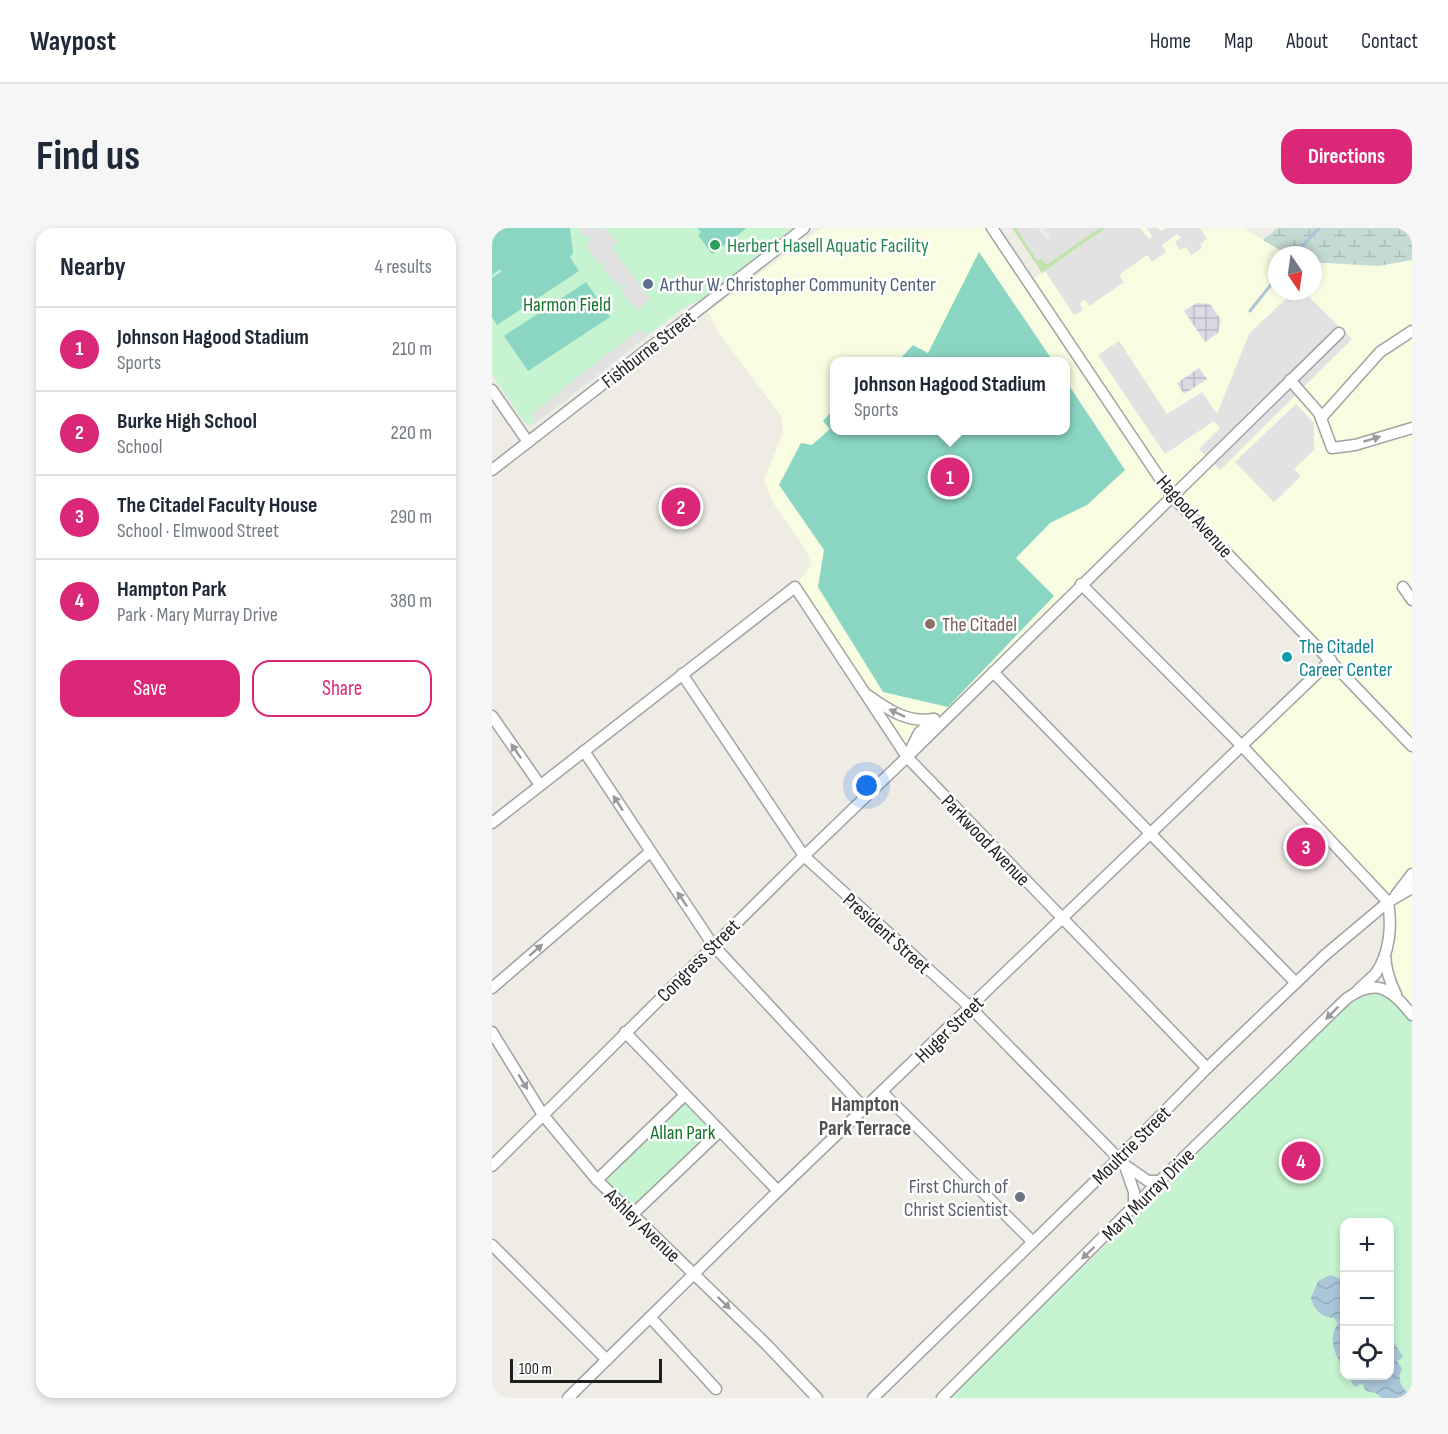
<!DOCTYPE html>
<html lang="en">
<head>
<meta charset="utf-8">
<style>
	body { margin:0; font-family:"Sofia Sans Condensed",sans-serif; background:#f6f6f7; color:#1f2937 }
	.controls { position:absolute; right:18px; bottom:18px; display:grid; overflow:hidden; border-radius:12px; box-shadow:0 3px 9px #0003 }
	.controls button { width:54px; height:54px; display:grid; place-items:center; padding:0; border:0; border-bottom:2px solid #e0e1e3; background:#fff; color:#1f2937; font:30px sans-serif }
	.compass { position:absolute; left:776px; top:18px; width:54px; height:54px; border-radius:50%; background:#fff; box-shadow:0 3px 9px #0003; rotate:167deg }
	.scale { position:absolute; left:18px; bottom:15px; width:152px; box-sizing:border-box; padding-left:6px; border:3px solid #1e1e1e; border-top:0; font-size:16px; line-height:21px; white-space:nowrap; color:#1e1e1e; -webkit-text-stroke:4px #fff; paint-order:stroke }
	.you { position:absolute; left:375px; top:558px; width:21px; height:21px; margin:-15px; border:4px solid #fff; border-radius:50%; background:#1a73e8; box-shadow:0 0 0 9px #1a73e833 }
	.badge { display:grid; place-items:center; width:39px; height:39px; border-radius:50%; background:#db2777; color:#fff; font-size:20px; font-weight:700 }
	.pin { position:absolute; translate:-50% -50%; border:3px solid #fff; box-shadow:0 2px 6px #0006 }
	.popup { position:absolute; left:338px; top:129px; width:240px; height:78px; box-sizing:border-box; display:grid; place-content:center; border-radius:12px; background:#fff; filter:drop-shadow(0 2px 4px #0005); font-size:20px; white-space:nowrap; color:#747a83 }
	.popup b { font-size:22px; color:#1f2937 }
	.popup::after { content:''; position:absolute; left:50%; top:100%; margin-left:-12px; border:12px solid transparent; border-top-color:#fff }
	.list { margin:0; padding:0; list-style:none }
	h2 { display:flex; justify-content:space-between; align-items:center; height:78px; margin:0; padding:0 24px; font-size:26px }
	h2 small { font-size:20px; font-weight:400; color:#747a83 }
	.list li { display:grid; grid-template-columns:39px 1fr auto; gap:18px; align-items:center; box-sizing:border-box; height:84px; padding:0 24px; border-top:2px solid #e0e1e3 }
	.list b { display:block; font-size:22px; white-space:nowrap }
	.list p { margin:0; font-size:20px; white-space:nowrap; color:#747a83 }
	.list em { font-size:20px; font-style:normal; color:#747a83 }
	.actions { display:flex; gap:12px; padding:18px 24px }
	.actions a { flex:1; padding:14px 0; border:2px solid #db2777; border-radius:18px; text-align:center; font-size:21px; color:#db2777 }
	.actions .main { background:#db2777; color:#fff }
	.icon { flex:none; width:33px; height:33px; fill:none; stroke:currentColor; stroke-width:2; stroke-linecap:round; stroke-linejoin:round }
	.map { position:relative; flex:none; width:920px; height:1170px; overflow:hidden; border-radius:18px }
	header { display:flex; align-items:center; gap:36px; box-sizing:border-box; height:84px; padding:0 30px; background:#fff; border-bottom:2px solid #e0e1e3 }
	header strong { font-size:28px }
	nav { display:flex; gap:33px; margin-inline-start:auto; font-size:21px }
	.intro { display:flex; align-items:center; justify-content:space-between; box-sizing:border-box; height:144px; padding:0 36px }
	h1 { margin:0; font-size:42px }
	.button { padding:15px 27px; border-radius:18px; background:#db2777; color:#fff; font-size:21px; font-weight:700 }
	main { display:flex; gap:36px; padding:0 36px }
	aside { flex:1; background:#fff; border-radius:18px; box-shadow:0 3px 9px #0003 }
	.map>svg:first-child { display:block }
</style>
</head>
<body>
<header>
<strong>Waypost</strong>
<nav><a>Home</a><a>Map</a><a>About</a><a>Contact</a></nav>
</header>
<div class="intro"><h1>Find us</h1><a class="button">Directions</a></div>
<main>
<aside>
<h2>Nearby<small>4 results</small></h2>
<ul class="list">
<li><span class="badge">1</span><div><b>Johnson Hagood Stadium</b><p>Sports</p></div><em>210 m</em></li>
<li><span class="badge">2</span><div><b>Burke High School</b><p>School</p></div><em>220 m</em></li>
<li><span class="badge">3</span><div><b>The Citadel Faculty House</b><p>School · Elmwood Street</p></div><em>290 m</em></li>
<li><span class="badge">4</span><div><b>Hampton Park</b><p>Park · Mary Murray Drive</p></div><em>380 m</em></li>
</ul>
<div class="actions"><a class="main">Save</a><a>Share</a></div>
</aside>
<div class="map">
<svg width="920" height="1170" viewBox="0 0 920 1170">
	<defs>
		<pattern id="wetland-marsh" width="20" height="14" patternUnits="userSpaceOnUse" patternTransform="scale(1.5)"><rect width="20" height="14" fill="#c4dbd3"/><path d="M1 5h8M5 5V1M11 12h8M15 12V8" fill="none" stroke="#a8bcb5"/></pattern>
		<pattern id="plaza-grid" width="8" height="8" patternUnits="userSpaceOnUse" patternTransform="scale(1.5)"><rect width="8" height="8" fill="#dbd9e4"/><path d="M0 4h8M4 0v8" fill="none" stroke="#bcbac3"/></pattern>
		<pattern id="water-waves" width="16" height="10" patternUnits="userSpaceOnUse" patternTransform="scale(1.5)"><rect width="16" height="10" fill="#aac7d8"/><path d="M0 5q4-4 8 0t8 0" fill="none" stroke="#92aab9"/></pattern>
	</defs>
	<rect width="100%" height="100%" fill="#eeece5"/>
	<path fill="#f8fce0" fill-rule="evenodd" d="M329 0H500L537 54 612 0H752L796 27H785V63H821V34L886 38 920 32V787L898 755 896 674 750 518 839 432 680 268 415 529 303 359 319 336 314 322 281 275 272 252 291 204 289 188 228 107 216 84ZM342 134H574V202H342Z"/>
	<path fill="#c2e3b0" d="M520 0H526L525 1 545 32 550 31 555 36 607 0H614L550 45Z"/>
	<path fill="url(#wetland-marsh)" d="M786 0H920V32L886 38 821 34V27H796L771 12Z"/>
	<g fill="#c6f4d0" fill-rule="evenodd">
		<path d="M0 0H300L211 71 191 80 45 194 37 197 32 194 0 147Z"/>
		<path d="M880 764C902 767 907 777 920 793V1170H456L634 997 856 775 866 769ZM852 994H898V1148H852Z"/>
		<path d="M193 871 224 903 141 981 109 952Z"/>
	</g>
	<g fill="#8ad6c3">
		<path d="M0 0H78L81 25 78 29 87 43 5 97 0 89V50L10 43 7 42 0 47Z"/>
		<path d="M205 0H255L220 26 206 7 209 4Z"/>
		<path d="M487 24 561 133H406L421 117 436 125Z"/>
		<path d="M94 54 118 89 36 143 12 108Z"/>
		<path d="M574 153 633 242 595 277 558 295 524 330 562 368 456 479 391 464 326 359 332 322 287 257 309 215 320 217 338 201 331 193 342 181V202H574Z"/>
	</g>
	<g fill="#e2e2e2">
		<path d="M88 0H106L108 3 114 0 125 14 119 20 159 71 145 83 129 62 134 58V56L132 55 127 60 111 40 116 34 109 37 93 17 98 13V9L95 7 89 8Z"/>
		<path d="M526 0H546L555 12 558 9 551 0H607L555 36 550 31 545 32 525 1Z"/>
		<path d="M614 0H648L658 12 660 8 655 0H666L669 3 675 0H708L715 11 708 16 710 20 699 27 694 19 688 22 683 14 689 9 685 6 670 17 674 24 660 34 655 27 627 47 632 54 597 78 593 72 590 73 588 76 591 82 582 87 553 43Z"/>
		<path d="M802 63H811L860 111 728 242 707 221 728 200 722 193 673 226 606 127 627 113 675 186 710 164 725 186 757 106Z"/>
		<path d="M146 102 158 106 43 195 38 187Z"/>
		<path d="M804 176 822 195V222L802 241 809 248 782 274 743 234Z"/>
	</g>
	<g fill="url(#plaza-grid)">
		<path d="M705 75 718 76 729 92 726 105 713 114 692 83Z"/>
		<path d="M707 140 715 151 692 166 685 155Z"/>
	</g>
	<g fill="url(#water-waves)">
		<path d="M838 1047 852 1052V1141C843 1126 835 1112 846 1095L842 1090C829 1089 822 1082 819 1070L826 1053Z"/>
		<path d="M898 1108 911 1129 905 1133 910 1141C904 1152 910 1161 920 1168V1170H890L884 1165 874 1163 870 1155 863 1159 856 1148H898Z"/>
	</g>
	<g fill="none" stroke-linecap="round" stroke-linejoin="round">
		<g stroke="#aac7d8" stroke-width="3">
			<path d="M802 27 827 0"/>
			<path d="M758 83 785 49"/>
		</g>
		<defs>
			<g id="minor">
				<path d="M500 0 679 267 920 518"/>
				<path d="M798 152 827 185 840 220 863 217 920 200"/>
				<path d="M0 162 36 214"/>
				<path d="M829 190 888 124 920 103"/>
				<path d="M0 242 312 0"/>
				<path d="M589 356 750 518 896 674C900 697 898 725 884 745 879 751 871 757 866 762"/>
				<path d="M911 359 920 372"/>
				<path d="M501 444 804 755"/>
				<path d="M190 446 312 628 479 780 633 937 656 953H668"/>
				<path d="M377 468C398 483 416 495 442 491"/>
				<path d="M0 488 48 557"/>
				<path d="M419 521 427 505 442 491"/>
				<path d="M92 523 221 717 373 881"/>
				<path d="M0 595 303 359 415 529 715 840"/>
				<path d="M904 667 920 646"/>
				<path d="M893 727C894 742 897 753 904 766"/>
				<path d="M0 760 158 624"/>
				<path d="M0 804 51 887 105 952 275 1117 325 1170"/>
				<path d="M133 804 286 963"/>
				<path d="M390 864 541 1014"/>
				<path d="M0 938 312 628 415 529 847 105"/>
				<path d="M633 938 642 964V978"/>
				<path d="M105 952 193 867"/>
				<path d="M141 986 228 903"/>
				<path d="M0 1017 115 1132"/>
				<path d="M158 1089 224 1161"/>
				<path d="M76 1170 286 963 839 432"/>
				<path d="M381 1170 626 931 715 840 833 727 896 674 920 660"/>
				<path d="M450 1170 642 978 854 771C884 749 900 761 920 787"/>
			</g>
		</defs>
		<use href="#minor" stroke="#a2a2a2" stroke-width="13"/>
		<use href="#minor" stroke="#fff" stroke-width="10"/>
	</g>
	<defs><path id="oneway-solid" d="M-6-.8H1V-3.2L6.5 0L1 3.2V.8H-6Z" transform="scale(1.5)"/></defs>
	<g fill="#9a9a9a">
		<use href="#oneway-solid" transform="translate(880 211) rotate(-17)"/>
		<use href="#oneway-solid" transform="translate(405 485) rotate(-154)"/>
		<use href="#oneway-solid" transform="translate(24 523) rotate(-125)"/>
		<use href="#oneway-solid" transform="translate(126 575) rotate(-123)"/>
		<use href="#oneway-solid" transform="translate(190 671) rotate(-124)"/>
		<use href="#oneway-solid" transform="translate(44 722) rotate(-41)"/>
		<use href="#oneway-solid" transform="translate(840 785) rotate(135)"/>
		<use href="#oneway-solid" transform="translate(31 854) rotate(59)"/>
		<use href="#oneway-solid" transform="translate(596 1025) rotate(136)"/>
		<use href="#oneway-solid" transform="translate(232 1075) rotate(44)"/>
	</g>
	<circle fill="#2e9e5b" stroke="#fff" stroke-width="2" cx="223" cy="17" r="6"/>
	<circle fill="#5c6f8a" stroke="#fff" stroke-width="2" cx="156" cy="56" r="6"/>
	<circle fill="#8d6e63" stroke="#fff" stroke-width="2" cx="438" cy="396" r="6"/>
	<circle fill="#0f9aa8" stroke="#fff" stroke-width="2" cx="795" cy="429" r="6"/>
	<circle fill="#6b7280" stroke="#fff" stroke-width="2" cx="528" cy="969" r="6"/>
	<g text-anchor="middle" stroke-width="5" stroke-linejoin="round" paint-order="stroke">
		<g font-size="20" fill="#27864d" stroke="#fff" text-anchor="start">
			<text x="235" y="24">Herbert Hasell Aquatic Facility</text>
		</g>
		<g font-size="20" fill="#4e5e75" stroke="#fff" text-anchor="start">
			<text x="168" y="63">Arthur W. Christopher Community Center</text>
		</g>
		<g font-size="20" fill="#16722b" stroke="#fff">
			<text x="75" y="83">Harmon Field</text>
			<text x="191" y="911">Allan Park</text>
		</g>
		<g font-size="20" fill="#1e1e1e" stroke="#fff">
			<text transform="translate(156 121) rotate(-38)" y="7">Fishburne Street</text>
			<text transform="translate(703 288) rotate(48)" y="7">Hagood Avenue</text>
			<text transform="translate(494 612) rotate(46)" y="7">Parkwood Avenue</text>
			<text transform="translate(395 705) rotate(42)" y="7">President Street</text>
			<text transform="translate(206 732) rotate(-45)" y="7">Congress Street</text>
			<text transform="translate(457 801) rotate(-44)" y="7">Huger Street</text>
			<text transform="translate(639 917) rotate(-45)" y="7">Moultrie Street</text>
			<text transform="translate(656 966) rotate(-45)" y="7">Mary Murray Drive</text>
			<text transform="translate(151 997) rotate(44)" y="7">Ashley Avenue</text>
		</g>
		<g font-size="20" fill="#785e54" stroke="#fff" text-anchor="start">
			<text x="450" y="403">The Citadel</text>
		</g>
		<g font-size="20" fill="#0d838f" stroke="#fff" text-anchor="start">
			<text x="807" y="425">The Citadel<tspan x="807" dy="23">Career Center</tspan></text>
		</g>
		<g font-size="20" fill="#5b616d" stroke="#fff" text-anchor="end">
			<text x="516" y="965">First Church of<tspan x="516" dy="23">Christ Scientist</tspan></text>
		</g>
		<g font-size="21" font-weight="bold" fill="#515151" stroke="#fff">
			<text x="373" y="883">Hampton<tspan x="373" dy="24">Park Terrace</tspan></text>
		</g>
	</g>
</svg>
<div class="controls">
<button>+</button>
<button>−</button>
<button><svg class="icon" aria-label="locate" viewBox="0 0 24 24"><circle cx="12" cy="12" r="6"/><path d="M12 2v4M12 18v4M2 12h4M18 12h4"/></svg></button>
</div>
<svg class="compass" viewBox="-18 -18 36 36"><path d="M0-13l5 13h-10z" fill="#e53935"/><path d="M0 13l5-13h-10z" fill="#747a83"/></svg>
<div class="scale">100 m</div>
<div class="you"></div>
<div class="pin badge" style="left:458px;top:249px">1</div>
<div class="popup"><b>Johnson Hagood Stadium</b>Sports</div>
<div class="pin badge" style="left:189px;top:279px">2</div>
<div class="pin badge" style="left:814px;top:619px">3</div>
<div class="pin badge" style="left:809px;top:933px">4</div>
</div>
</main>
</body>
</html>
